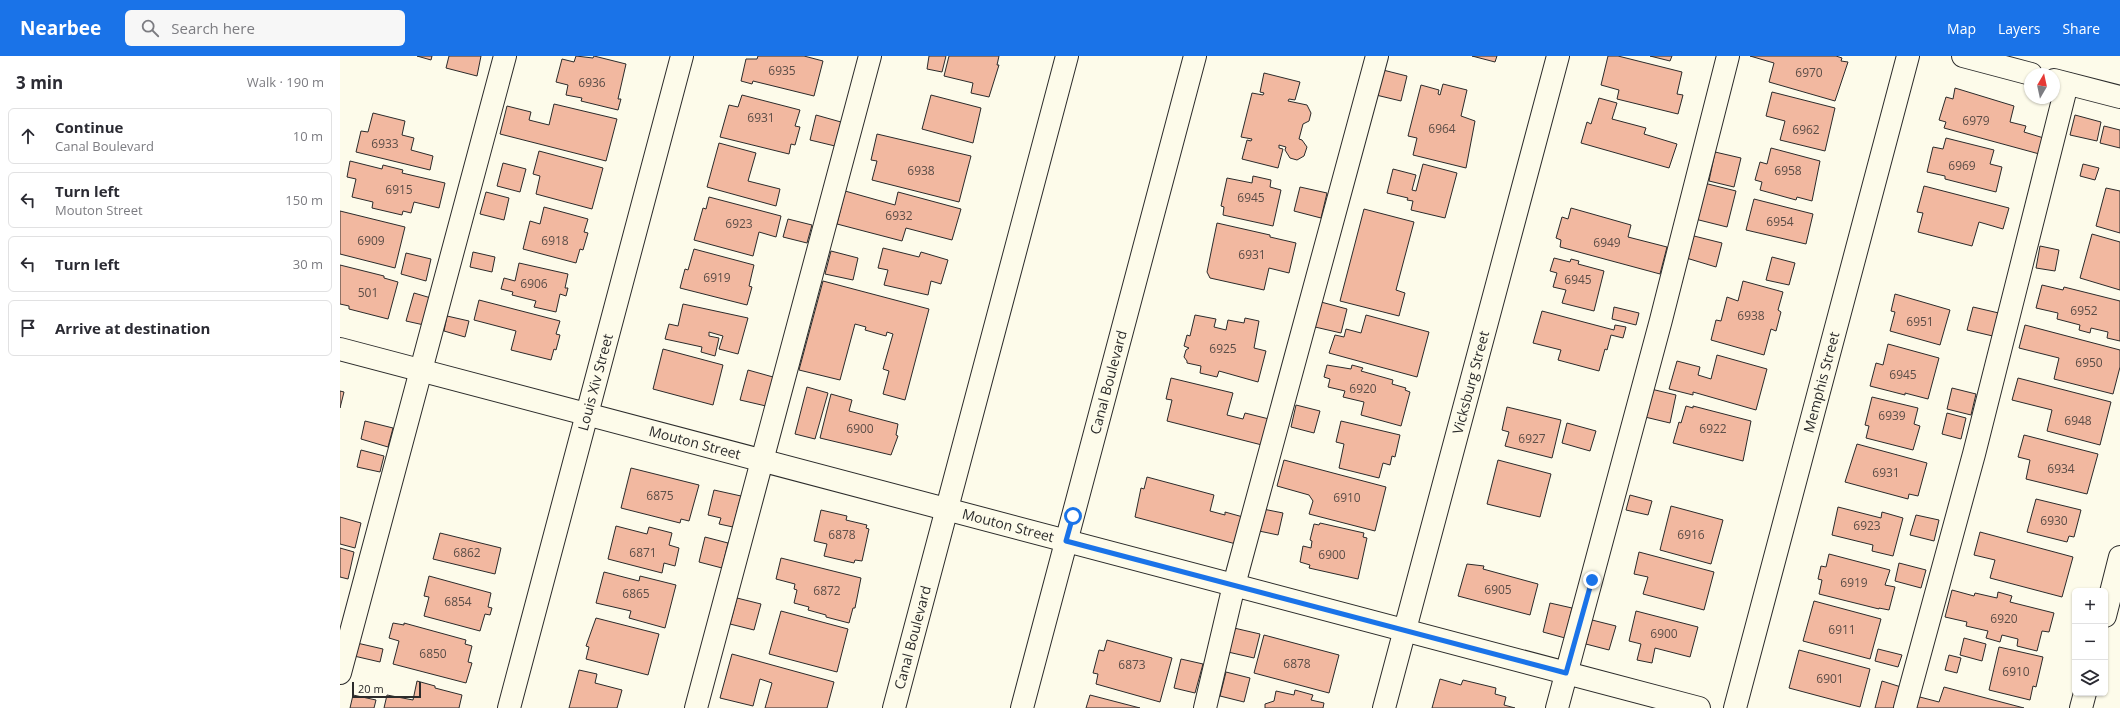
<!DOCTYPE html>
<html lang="en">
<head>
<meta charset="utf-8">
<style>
	body { margin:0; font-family:"Open Sans",sans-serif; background:#f7f7f7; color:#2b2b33 }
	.controls { position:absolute; right:12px; bottom:12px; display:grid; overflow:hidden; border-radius:6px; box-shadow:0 1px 3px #0004 }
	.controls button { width:36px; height:36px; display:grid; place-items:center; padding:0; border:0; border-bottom:1px solid #e1e1e2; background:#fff; color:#2b2b33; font:20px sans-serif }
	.compass { position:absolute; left:1684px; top:12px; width:36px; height:36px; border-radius:50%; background:#fff; box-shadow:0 1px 3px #0004; rotate:9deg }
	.scale { position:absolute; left:12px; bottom:10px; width:69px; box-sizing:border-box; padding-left:4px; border:2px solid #2b2b2b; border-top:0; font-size:11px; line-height:14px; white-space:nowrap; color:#2b2b2b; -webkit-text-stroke:3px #fdfbea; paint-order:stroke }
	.stop { position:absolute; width:12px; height:12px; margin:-9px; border:3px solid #1a73e8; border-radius:50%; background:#fff }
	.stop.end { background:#1a73e8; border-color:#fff; box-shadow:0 1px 4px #0008 }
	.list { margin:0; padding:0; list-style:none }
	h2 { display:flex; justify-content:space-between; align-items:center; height:52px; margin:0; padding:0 16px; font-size:17px }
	h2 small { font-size:13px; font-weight:400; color:#7c7c81 }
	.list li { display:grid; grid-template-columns:26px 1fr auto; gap:12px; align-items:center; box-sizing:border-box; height:56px; margin:0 8px 8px; padding:0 8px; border:1px solid #e1e1e2; border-radius:6px }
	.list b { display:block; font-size:15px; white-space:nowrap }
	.list p { margin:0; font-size:13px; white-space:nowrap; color:#7c7c81 }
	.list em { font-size:13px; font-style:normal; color:#7c7c81 }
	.icon { flex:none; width:22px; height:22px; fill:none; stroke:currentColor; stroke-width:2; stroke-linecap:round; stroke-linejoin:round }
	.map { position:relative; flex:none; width:1780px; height:652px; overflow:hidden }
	header { display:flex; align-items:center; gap:24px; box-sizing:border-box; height:56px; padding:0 20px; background:#1a73e8; color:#fff }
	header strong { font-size:19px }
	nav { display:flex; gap:22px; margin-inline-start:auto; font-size:14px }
	.search { width:280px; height:36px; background:#f7f7f7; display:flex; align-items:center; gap:10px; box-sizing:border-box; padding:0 14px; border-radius:6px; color:#7c7c81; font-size:15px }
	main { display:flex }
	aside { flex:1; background:#fff }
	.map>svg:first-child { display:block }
</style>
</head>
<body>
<header>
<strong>Nearbee</strong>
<div class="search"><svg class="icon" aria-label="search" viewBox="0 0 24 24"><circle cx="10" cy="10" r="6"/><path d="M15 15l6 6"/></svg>Search here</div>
<nav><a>Map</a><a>Layers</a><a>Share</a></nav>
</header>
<main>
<aside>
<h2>3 min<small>Walk · 190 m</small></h2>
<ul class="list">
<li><svg class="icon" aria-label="ahead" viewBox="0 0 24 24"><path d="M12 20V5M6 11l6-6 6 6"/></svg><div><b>Continue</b><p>Canal Boulevard</p></div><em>10 m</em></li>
<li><svg class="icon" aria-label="left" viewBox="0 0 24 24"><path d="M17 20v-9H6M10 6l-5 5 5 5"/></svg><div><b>Turn left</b><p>Mouton Street</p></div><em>150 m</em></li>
<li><svg class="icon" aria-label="left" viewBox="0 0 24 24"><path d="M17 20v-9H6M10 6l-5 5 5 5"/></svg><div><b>Turn left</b></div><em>30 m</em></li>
<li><svg class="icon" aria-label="arrive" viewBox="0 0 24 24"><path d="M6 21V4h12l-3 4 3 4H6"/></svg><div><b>Arrive at destination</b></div></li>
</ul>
</aside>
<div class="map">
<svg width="1780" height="652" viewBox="0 0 1780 652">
	<rect width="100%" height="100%" fill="#fdfbea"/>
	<g fill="#f2b8a0" stroke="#2b2b2b">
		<path d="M77 0H92L91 4Z"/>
		<path d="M109 0H141L137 20 106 12Z"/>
		<path d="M236 0 253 2 254 0 286 8 278 43H281L278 54 241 45 242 42 226 39 228 29 216 26 222 3 234 6Z"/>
		<path d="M418 0H464L483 5 474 40 413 25 412 28 401 25 406 3H417Z"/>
		<path d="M589 0H606L602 16 587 13Z"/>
		<path d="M609 0H659L657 9H659L649 41 631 37 633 27 604 20Z"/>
		<path d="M1132 0H1157L1155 6Z"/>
		<path d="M1268 0H1278L1342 16 1337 38 1343 39 1338 58 1277 43 1279 34 1261 29Z"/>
		<path d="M1310 0H1332L1330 5Z"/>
		<path d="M1410 0H1496L1502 2 1501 5 1508 6 1495 45 1429 26 1434 7Z"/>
		<path d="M1043 14 1067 20 1061 45 1036 39Z"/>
		<path d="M924 17 960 26 955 44 949 43 948 45 967 49 971 57 969 65 963 68 959 83 962 84 967 91 964 100 957 104 950 102 945 94 946 91 939 89V92L943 93 938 112 902 103 907 84 911 85 912 83 901 81 912 37 923 39 924 37 920 36Z"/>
		<path d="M1103 28 1127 34 1121 60 1135 65 1126 112 1073 99 1077 82 1068 80 1081 29 1099 34 1098 38 1100 39Z"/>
		<path d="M1615 32 1674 50 1670 66 1686 70 1684 76 1707 83 1703 99 1604 72 1606 66 1599 64 1606 41 1613 43Z"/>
		<path d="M1432 36 1495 52 1485 95 1440 84 1445 65 1426 60Z"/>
		<path d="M402 39 460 54 455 70 460 71 455 89 451 88 449 98 380 81 389 49 398 51Z"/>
		<path d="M591 39 641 52 633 87 582 73Z"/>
		<path d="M1259 42 1277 47 1272 63 1306 72 1304 78 1337 88 1329 112 1241 87 1247 66 1251 68Z"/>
		<path d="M214 48 277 63 266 105 160 78 167 50 191 56 189 64 209 69Z"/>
		<path d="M33 57 65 65 62 79 74 82 71 94 93 100 90 114 16 96 21 75 28 76Z"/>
		<path d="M476 59 501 66 495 90 470 84Z"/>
		<path d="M1735 59 1761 66 1757 85 1730 79Z"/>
		<path d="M1764 70 1780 74V92L1760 87Z"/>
		<path d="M537 78 631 100 619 146 532 124 537 105 531 104Z"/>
		<path d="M1606 82 1654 94 1650 108 1662 111 1656 136 1605 123V120L1587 116 1593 91 1603 93Z"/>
		<path d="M379 87 416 97 408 125 440 133 436 150 367 131Z"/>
		<path d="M1431 92 1480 105 1472 145 1457 141 1456 144 1420 134 1422 126 1415 124 1420 106 1427 108Z"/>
		<path d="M199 95 263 112 252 153 196 138 200 120 193 118Z"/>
		<path d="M1375 96 1401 102 1394 131 1369 125Z"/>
		<path d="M10 105 42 113 43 109 63 114 62 117 105 127 99 152 74 146 71 157 63 155 62 159 32 152 33 146 12 141 16 123 7 121Z"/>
		<path d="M163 107 186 113 180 136 157 130Z"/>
		<path d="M1083 108 1117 117 1105 162 1071 154 1073 145 1067 144 1068 142 1047 137 1053 113 1076 119 1072 134 1076 135Z"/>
		<path d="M1743 108 1759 112 1755 124 1740 120Z"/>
		<path d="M913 120 931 124 930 131 941 134 933 170 883 159 884 151 881 150 887 122 912 127Z"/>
		<path d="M1364 127 1396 135 1387 171 1355 163Z"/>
		<path d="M1584 130 1669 152 1663 173 1639 166 1632 190 1578 176 1583 157 1577 156Z"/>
		<path d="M960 131 987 137 981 162 954 155Z"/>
		<path d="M1766 132 1780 135V177L1756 170Z"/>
		<path d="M505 135 555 149 558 136 621 153 612 184 566 172 562 185 497 168Z"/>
		<path d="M146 136 169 142 164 164 140 158Z"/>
		<path d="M369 141 441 160 436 181 419 176 413 200 354 184 363 152 366 153Z"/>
		<path d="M1414 143 1473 158 1466 188 1406 174Z"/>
		<path d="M204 151 248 163 244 176 248 177 243 194 240 193 236 207 183 193 190 165 200 168Z"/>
		<path d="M1231 152 1291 169 1288 181 1327 191 1320 218 1220 191 1221 184 1216 182 1222 161 1228 163Z"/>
		<path d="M1024 153 1074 166 1056 234 1065 237 1059 260 1000 245Z"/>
		<path d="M0 155 65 171 55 212 0 198Z"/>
		<path d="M448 163 472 169 467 187 443 181Z"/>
		<path d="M877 167 930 179V181L956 187 949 217 929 212 924 234 870 222 867 216Z"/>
		<path d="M1752 178 1780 186V234L1740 222Z"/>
		<path d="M1350 179 1382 187 1376 211 1343 201Z"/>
		<path d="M1700 190 1719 194 1715 215 1696 212Z"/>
		<path d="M543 192 579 201 581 196 608 204 601 228 591 225 588 239 544 229 548 214 538 212Z"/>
		<path d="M354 193 414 209 409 230 412 231 407 249 340 232 345 213 348 214Z"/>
		<path d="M491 195 518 202 513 224 485 218Z"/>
		<path d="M133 196 155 201 152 216 130 211Z"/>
		<path d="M66 197 91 203 86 225 61 218Z"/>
		<path d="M1432 201 1455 207 1449 229 1426 224Z"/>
		<path d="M1214 202 1230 206 1231 203 1239 205 1238 208 1264 215 1254 255 1222 247 1226 234 1213 231 1217 217 1210 215Z"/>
		<path d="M179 207 228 218 225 232H228L226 240 220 238 216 256 194 251 196 245 172 239 173 236 161 233 164 222 175 225Z"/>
		<path d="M0 209 44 220V222L58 226 48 263 9 253V250L0 248Z"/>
		<path d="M483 225 589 253 565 344 543 338 549 315 543 313 553 278 547 276 546 280 525 274 526 271 515 268 500 324 459 314Z"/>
		<path d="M1403 225 1443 236 1438 254 1441 256 1436 275 1431 273 1424 299 1371 284 1376 264 1381 265 1387 241 1398 245Z"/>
		<path d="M1702 229 1723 234 1724 231 1780 245V285L1767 282 1768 276 1751 272 1750 277 1739 274 1740 269 1717 263 1718 257 1696 252Z"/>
		<path d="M74 237 91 242 84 269 66 265Z"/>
		<path d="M1555 238 1610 254 1600 289 1550 275 1555 256 1551 255Z"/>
		<path d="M139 244 220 265 216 278 220 279 216 294 214 293 211 304 171 294 176 275 134 264Z"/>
		<path d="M981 246 1007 253 1001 277 975 271Z"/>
		<path d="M343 248 408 262 398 298 379 293 383 280 369 276V280L379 282 375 300 361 296 362 291 325 283 329 268 338 270Z"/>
		<path d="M1274 251 1299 257 1296 269 1272 263Z"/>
		<path d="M1633 251 1663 258 1657 281 1627 274Z"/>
		<path d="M1202 255 1274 274 1275 269 1286 271 1283 282 1271 279 1267 294 1265 293 1259 315 1218 304 1221 294 1193 287Z"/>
		<path d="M855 259 876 263 874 271 886 274 888 264 904 267 905 262 919 265 914 292 926 295 918 326 879 315 877 321 860 317 861 310 847 307V305L844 301 846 294 849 292 844 290 847 279 850 280Z"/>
		<path d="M1026 259 1089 276 1077 321 989 297 995 279 1004 281 1006 273 1021 277Z"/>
		<path d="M107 260 129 265 125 281 104 275Z"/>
		<path d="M1685 269 1780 294V311L1773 338 1714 323 1719 302 1679 292Z"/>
		<path d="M1548 288 1599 302 1588 343 1565 337V339L1530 330 1536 307 1543 309Z"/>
		<path d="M323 293 383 309 373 349 313 333Z"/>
		<path d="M1377 299 1427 313 1416 354 1353 336V339L1329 333 1337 305 1360 311 1358 319 1371 323Z"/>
		<path d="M987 309 1011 313 1012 309 1023 312 1021 315 1053 324 1052 328 1066 332 1065 334 1070 336 1061 370 1021 359 1024 346 1003 341 1005 335 988 331 990 323 984 321Z"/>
		<path d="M408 314 433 321 426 350 400 344Z"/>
		<path d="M831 322 893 337 887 359 903 363 905 357 929 363 922 389 827 365 832 344 826 343Z"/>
		<path d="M1678 322 1771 346 1760 389 1707 375 1712 354 1672 344Z"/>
		<path d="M467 331 488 337 475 383 455 378Z"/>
		<path d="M1612 332 1636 338 1631 359 1607 353Z"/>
		<path d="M1311 333 1336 339 1330 367 1305 361Z"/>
		<path d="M0 335 4 336 0 352Z"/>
		<path d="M491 338 512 344 509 355 558 368 556 379 558 380 551 399 480 382Z"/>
		<path d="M1532 341 1578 352 1574 368 1580 370 1573 394 1526 382 1529 370 1525 369Z"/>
		<path d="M956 349 980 355 974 377 951 371Z"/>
		<path d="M1346 350 1353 352V350L1411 365 1403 405 1333 387 1339 366 1341 367Z"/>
		<path d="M1167 351 1221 364 1212 402 1165 390 1169 376 1162 374Z"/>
		<path d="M1607 357 1626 362 1621 383 1602 378Z"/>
		<path d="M25 365 53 372 48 391 21 383Z"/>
		<path d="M1001 365 1060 379 1055 401 1052 400 1050 409 1043 407 1039 422 999 412 1004 388 996 386Z"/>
		<path d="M1227 367 1256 375 1250 395 1222 387Z"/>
		<path d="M1684 379 1758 398 1747 438 1686 423 1690 404 1678 401Z"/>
		<path d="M1517 388 1587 407 1578 440 1569 438 1568 443 1505 426Z"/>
		<path d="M21 394 44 400 40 416 17 411Z"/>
		<path d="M944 404 1046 431 1035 475 969 458 973 445 969 439 937 430Z"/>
		<path d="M1158 404 1211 418 1200 461 1147 448Z"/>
		<path d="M291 412 359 429 349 465 341 463 340 467 281 452Z"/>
		<path d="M807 421 874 439 870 455 885 459V456L903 461 896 488 795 461 801 432 804 433Z"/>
		<path d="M374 434 401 440 393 471 379 468 381 462 368 459Z"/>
		<path d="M1290 439 1312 445 1308 459 1286 454Z"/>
		<path d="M1696 443 1741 454 1734 481 1729 480 1727 486 1687 476Z"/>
		<path d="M1331 450 1383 464 1371 508 1320 494Z"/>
		<path d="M1498 451 1541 462 1542 456 1563 462 1553 500 1532 495 1533 489 1492 479Z"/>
		<path d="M923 453 943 457 938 479 919 475Z"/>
		<path d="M481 454 507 460 506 464 527 469 526 472 529 473 522 505 515 504 514 507 484 500 487 488 474 485Z"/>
		<path d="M1576 459 1599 464 1594 485 1570 479Z"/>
		<path d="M0 461 21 467 15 492 0 488Z"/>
		<path d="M980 467 1024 477 1023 481 1027 482 1018 523 969 512 970 509 960 506 963 490 971 492 972 485 970 484 974 468 979 469Z"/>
		<path d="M276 470 307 478 309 471 332 477 329 489 339 492 335 510 324 507 322 517 268 503Z"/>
		<path d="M1640 476 1733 501 1722 541 1650 522 1655 504 1634 499Z"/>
		<path d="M100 477 161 492 155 518 93 503Z"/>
		<path d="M365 481 388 487 382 512 359 506Z"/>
		<path d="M0 492 14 496 8 523 0 521Z"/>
		<path d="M1299 496 1374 516 1364 554 1303 538 1308 521 1294 518Z"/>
		<path d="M1489 498 1550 514 1545 529 1555 531 1549 554 1539 552V553L1479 538 1482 524 1478 523 1481 510 1486 511Z"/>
		<path d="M441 502 521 522 515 552H513L509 567 486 561V559L468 554 469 551 454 547 457 534 454 533 455 528 436 523Z"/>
		<path d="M1559 507 1586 514 1581 532 1555 525Z"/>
		<path d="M1127 508 1144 510 1143 513 1198 528 1190 559 1118 540Z"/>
		<path d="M264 516 299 525 300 520 336 529 325 572 289 562 291 555 256 547Z"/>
		<path d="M89 520 151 537 148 551 152 552 150 559 145 558 140 575 84 560 89 541 84 540Z"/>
		<path d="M1612 534 1634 540 1635 537 1657 542 1658 536 1672 540 1670 546 1714 557 1709 576 1702 575 1697 595 1677 590 1678 583 1662 579 1660 586 1646 582 1648 575 1626 570 1627 566 1605 561Z"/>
		<path d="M397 542 421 548 414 574 390 568Z"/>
		<path d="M1474 545 1541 563 1530 603 1463 585Z"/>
		<path d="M1210 547 1232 552 1225 582 1203 576Z"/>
		<path d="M441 555 508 573 497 616 429 598Z"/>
		<path d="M1296 555 1358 571 1350 601 1315 592 1312 607 1297 604 1301 588 1289 585Z"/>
		<path d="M256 562 319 578 308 619 246 603 249 591 246 590Z"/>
		<path d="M1248 563 1276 570 1269 594 1242 587Z"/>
		<path d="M53 567 64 569V567L126 584 125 588 132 590 128 606 132 607 126 627 53 608 59 585 49 582Z"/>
		<path d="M894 572 920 578 914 602 888 596Z"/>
		<path d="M924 579 999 599 989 637 914 617Z"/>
		<path d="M1624 582 1646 588 1642 605 1620 599Z"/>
		<path d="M767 584 832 602 820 646 756 628 758 618 753 617 759 594 764 595Z"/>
		<path d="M17 587 43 593 40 606 14 600Z"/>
		<path d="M1659 591 1703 601 1696 631 1693 630 1690 644 1649 634Z"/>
		<path d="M1538 593 1562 599 1558 611 1535 605Z"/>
		<path d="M1459 594 1530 613 1520 651 1449 632Z"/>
		<path d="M392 598 494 626 487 652H425L432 627 420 623 413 650 380 642Z"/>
		<path d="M1609 599 1621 602 1617 617 1605 614Z"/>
		<path d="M841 603 863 608 855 637 834 632Z"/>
		<path d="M239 614 257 618 255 627 282 634 277 652H229Z"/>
		<path d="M886 616 910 622 904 646 880 640Z"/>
		<path d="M1100 623 1121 629 1123 624 1156 632 1155 638 1166 641 1164 649 1175 652H1092Z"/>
		<path d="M77 625 95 630V632L122 639 119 652H44L47 639 73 644Z"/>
		<path d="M1542 625 1561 631 1555 652H1535Z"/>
		<path d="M1604 631 1684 652H1573L1576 640 1599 646Z"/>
		<path d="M955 634 973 639 971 644 984 647 983 652H925V648L934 645 936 635 954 639Z"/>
		<path d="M13 639 36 644 34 652H10Z"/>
		<path d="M750 639 800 652H746Z"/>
	</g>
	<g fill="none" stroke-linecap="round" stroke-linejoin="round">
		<defs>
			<g id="minor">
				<path d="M1623 0 1691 18"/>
				<path d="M1714 24 1780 41"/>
				<path id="s1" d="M0 293 1359 652"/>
				<path d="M1765 560 1780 501"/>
				<path d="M0 617 165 0"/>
				<path id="s2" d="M169 652 342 0"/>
				<path d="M356 652 530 0"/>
				<path d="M865 652 894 529 1037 0"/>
				<path id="s3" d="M1044 652 1218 0"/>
				<path d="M1217 652 1321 264 1388 0"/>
				<path id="s4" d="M1395 652 1568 0"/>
				<path d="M1565 652 1634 398 1727 28"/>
				<path d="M1741 652 1745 637"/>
			</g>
			<g id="major">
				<path id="s5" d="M554 652 727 0"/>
				<path id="s6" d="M682 652 855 0"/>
			</g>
		</defs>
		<use href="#minor" stroke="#2b2b2b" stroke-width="24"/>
		<use href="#major" stroke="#2b2b2b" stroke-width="24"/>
		<use href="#minor" stroke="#fdfbea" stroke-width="22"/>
		<use href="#major" stroke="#fdfbea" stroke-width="22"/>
	</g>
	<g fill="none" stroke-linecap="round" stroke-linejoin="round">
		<path stroke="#1a73e8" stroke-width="5" d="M733 460 726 485 1226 617 1252 524"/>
	</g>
	<g text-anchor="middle" stroke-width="3" stroke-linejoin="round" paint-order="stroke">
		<g font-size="12" fill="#5d4e48">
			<text x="442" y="19">6935</text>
			<text x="1469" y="21">6970</text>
			<text x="252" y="31">6936</text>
			<text x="421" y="66">6931</text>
			<text x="1636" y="69">6979</text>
			<text x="1102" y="77">6964</text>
			<text x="1466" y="78">6962</text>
			<text x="45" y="92">6933</text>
			<text x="1622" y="114">6969</text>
			<text x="581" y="119">6938</text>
			<text x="1448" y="119">6958</text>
			<text x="59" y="138">6915</text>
			<text x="911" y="146">6945</text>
			<text x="559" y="164">6932</text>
			<text x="1440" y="170">6954</text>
			<text x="399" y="172">6923</text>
			<text x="31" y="189">6909</text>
			<text x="215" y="189">6918</text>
			<text x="1267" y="191">6949</text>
			<text x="912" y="203">6931</text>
			<text x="377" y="226">6919</text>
			<text x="1238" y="228">6945</text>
			<text x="194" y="232">6906</text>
			<text x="28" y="241">501</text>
			<text x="1744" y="259">6952</text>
			<text x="1411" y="264">6938</text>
			<text x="1580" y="270">6951</text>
			<text x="883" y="297">6925</text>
			<text x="1749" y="311">6950</text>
			<text x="1563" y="323">6945</text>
			<text x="1023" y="337">6920</text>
			<text x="1552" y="364">6939</text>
			<text x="1738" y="369">6948</text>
			<text x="520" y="377">6900</text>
			<text x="1373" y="377">6922</text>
			<text x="1192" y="387">6927</text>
			<text x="1721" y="417">6934</text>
			<text x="1546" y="421">6931</text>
			<text x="320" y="444">6875</text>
			<text x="1007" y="446">6910</text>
			<text x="1714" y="469">6930</text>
			<text x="1527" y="474">6923</text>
			<text x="502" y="483">6878</text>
			<text x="1351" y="483">6916</text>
			<text x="127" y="501">6862</text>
			<text x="303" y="501">6871</text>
			<text x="992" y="503">6900</text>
			<text x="1514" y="531">6919</text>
			<text x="1158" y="538">6905</text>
			<text x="487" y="539">6872</text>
			<text x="296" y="542">6865</text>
			<text x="118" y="550">6854</text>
			<text x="1664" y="567">6920</text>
			<text x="1502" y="578">6911</text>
			<text x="1324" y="582">6900</text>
			<text x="93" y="602">6850</text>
			<text x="957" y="612">6878</text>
			<text x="792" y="613">6873</text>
			<text x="1676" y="620">6910</text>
			<text x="1490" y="627">6901</text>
		</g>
		<g font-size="14" fill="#2b2b2b" stroke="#fdfbea">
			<text dy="5" stroke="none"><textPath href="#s2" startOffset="337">Louis Xiv Street</textPath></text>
			<text dy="5" stroke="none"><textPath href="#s6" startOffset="337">Canal Boulevard</textPath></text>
			<text dy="5" stroke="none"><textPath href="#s3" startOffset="337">Vicksburg Street</textPath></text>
			<text dy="5" stroke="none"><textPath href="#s4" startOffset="337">Memphis Street</textPath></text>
			<text dy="5" stroke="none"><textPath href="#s1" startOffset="367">Mouton Street</textPath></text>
			<text dy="5" stroke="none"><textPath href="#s1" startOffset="691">Mouton Street</textPath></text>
			<text dy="5" stroke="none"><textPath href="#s5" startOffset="73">Canal Boulevard</textPath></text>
		</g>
	</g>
</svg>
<div class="controls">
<button>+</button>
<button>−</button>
<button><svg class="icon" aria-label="layers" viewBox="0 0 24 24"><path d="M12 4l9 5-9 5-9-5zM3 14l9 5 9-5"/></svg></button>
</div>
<svg class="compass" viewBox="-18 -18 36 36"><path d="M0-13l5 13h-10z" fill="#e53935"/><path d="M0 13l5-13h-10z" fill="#7c7c81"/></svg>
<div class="scale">20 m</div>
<div class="stop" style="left:733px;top:460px"></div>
<div class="stop end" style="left:1252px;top:524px"></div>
</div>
</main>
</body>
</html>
